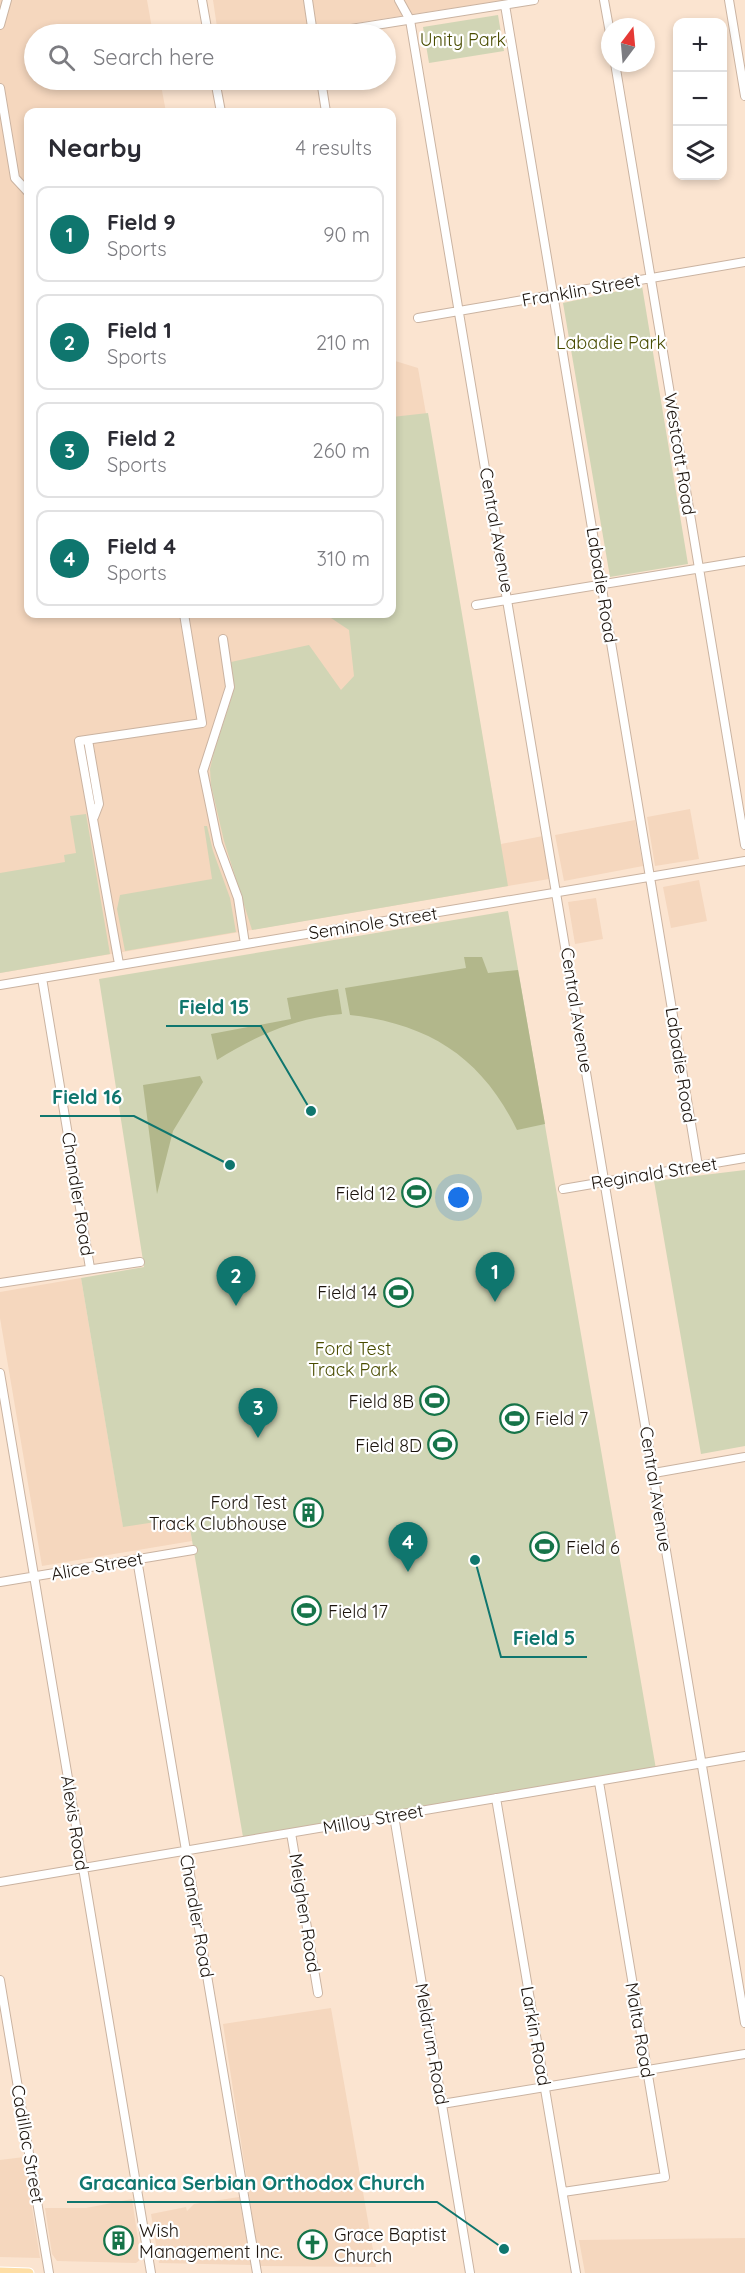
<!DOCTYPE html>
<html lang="en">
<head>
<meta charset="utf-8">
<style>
	:root { --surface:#fff; --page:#f2f2f3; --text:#2b2b33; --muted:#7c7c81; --line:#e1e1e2; --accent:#0f766e }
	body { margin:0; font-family:Quicksand,sans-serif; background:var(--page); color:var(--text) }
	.controls { position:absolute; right:18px; top:18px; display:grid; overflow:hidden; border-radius:12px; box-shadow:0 3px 9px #0003 }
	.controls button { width:54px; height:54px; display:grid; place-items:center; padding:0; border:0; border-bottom:2px solid var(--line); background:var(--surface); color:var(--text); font:30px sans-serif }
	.compass { position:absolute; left:601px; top:18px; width:54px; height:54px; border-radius:50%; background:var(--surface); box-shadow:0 3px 9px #0003; rotate:16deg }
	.you { position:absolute; left:459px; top:1198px; width:21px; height:21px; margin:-15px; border:4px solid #fff; border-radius:50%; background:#1a73e8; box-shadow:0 0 0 9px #1a73e833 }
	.badge { display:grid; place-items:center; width:39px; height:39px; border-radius:50%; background:var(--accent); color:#fff; font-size:20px; font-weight:700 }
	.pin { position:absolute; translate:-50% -50px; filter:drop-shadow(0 2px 3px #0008) }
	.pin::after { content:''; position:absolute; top:32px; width:21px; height:18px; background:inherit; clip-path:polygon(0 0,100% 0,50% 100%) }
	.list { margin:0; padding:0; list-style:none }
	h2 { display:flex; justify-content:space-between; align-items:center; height:78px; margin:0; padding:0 24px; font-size:26px }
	h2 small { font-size:20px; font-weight:400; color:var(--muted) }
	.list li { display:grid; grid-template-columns:39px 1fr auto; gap:18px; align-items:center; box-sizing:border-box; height:96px; margin:0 12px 12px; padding:0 12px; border:2px solid var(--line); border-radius:12px }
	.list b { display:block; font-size:22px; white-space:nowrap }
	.list p { margin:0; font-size:20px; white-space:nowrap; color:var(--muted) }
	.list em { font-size:20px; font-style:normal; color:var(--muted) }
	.icon { flex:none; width:33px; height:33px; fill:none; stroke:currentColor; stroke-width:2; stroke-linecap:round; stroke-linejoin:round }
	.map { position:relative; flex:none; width:745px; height:2273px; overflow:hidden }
	.search { position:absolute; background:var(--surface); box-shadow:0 3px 9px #0003; left:24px; top:24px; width:372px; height:66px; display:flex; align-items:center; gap:15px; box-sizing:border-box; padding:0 21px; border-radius:33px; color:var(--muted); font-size:22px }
	.panel { position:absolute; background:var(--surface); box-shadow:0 3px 9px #0003; left:24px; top:108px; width:372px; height:510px; border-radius:12px }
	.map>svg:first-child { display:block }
	.built { fill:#f5d7be }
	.green { fill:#d1d5b5 }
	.forest { fill:#b2b78b }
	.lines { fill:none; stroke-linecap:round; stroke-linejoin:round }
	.minor-casing { stroke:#cab3a1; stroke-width:10 }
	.major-casing { stroke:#fff; stroke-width:11 }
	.minor { stroke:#fff; stroke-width:8 }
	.major { stroke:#fedea5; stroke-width:9 }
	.labels { text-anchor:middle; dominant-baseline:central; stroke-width:4.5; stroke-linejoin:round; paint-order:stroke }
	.park-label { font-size:18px; fill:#494c00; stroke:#fff }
	.street-label { font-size:18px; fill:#1c140d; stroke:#fff }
	.poi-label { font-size:18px; fill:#1c140d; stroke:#fff; text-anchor:end }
	.leader { fill:none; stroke:#0f766e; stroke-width:2 }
	.callout-dot { fill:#0f766e; stroke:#fff; stroke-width:2 }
	.callout-label { font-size:20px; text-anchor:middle; font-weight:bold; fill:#0f766e; stroke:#fff; stroke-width:4.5; stroke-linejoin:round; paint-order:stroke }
</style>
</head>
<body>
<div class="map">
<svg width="745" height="2273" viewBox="0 0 745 2273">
	<rect width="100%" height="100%" fill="#fbe4d0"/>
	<!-- built -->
	<path class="built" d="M0,0H147L153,34H34V80H160L166,112H28V614H392V360L418,368L501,844L543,836L549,879L0,973Z
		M213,0H505L284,34H218Z
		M690,809L699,859L655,866L647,817Z
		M635,820L643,866L564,881L555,835Z
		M699,880L707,921L671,928L663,887Z
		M596,898L603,939L575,944L568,902Z
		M81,1278L123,1526L188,1516L192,1541L42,1566L0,1318V1292Z
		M331,2008L376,2267L260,2266L223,2024Z
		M24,2157L40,2258L0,2257V2160Z
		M239,2197L251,2265L159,2263L151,2214L186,2207L187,2211L194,2204Z
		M132,2199L141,2259L136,2263L57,2261L52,2254L45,2208H86Z
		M745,2238V2273H585L579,2240Z"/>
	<!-- green -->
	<path class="green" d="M498,15L504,51L429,63L423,27Z
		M642,286L688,564L610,577L563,303Z
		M428,413L508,886L252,930L224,841L211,785L210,769L214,752L233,693L231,662L309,645L341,690L354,676L349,630L325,614H392V417Z
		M86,814L110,954L0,973V873L65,862L64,855L76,853L70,816Z
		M204,826H207L213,851L230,898L236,932L125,951L117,909L120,895L212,879Z
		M508,911L656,1769L243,1837L188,1517L123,1527L81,1278L144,1267L99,979Z
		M745,1170V1446L701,1454L654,1181Z"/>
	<!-- forest -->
	<path class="forest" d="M464,957H482L488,973L518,970L545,1124L517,1130C482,1058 430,1024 350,1015L345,988L466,968Z
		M338,989L342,1014C295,1018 257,1035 217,1060L211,1034L291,1019L287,998Z
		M200,1076L203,1082L173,1131L157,1194L143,1085Z"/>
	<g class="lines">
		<defs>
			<path id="minor" d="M202,0L208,34
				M308,0L313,34
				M399,0L410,20L745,2023
				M604,0L610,33
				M729,0L745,96
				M505,5L698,1166
				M0,25L7,0
				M319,34L534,0
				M615,63L745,845
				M215,80L221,112
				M321,80L326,112
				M0,88L15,178L28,192
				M418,318L745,262
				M476,605L745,561
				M223,639L230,687L203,771L218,844L238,898L245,944
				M88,740L99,804L94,817
				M119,964L79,741L202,723L184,614
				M42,978L90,1268
				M0,985L745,861
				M563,1189L745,1158
				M0,1283L140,1262
				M0,1373L151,2273
				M654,1473L745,1457
				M137,1559L257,2273
				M0,1582L193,1550
				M496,1798L576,2273
				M394,1816L470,2273
				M291,1833L318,1993
				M0,1882L745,1756
				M0,1980L49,2273
				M442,2104L745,2054
				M563,2192L665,2177L599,1782"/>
			<path id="major" d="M0,2272L29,2273"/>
		</defs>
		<!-- minor casing -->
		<use href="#minor" class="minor-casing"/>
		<!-- major casing -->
		<use href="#major" class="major-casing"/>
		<!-- minor -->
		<use href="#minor" class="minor"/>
		<!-- major -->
		<use href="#major" class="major"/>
	</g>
	<!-- icons -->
	<defs>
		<symbol id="stadium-ring" viewBox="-11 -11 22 22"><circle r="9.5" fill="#fff" stroke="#167449" stroke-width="1.5"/><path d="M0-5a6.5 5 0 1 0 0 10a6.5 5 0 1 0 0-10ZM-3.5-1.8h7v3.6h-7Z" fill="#167449"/></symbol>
		<symbol id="building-ring" viewBox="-11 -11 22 22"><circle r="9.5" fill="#fff" stroke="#167449" stroke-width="1.5"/><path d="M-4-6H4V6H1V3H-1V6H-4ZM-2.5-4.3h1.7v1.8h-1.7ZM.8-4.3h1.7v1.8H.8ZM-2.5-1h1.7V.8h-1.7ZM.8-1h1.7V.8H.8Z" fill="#167449"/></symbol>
		<symbol id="church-ring" viewBox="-11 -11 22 22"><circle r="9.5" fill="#fff" stroke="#167449" stroke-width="1.5"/><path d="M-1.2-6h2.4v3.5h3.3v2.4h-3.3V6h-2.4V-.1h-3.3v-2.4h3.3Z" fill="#167449"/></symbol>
	</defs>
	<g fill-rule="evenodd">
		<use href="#stadium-ring" x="400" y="1176" width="33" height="33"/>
		<use href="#stadium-ring" x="382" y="1276" width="33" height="33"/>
		<use href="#stadium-ring" x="418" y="1384" width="33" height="33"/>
		<use href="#stadium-ring" x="498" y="1402" width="33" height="33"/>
		<use href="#stadium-ring" x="426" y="1428" width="33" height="33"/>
		<use href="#building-ring" x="292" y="1496" width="33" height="33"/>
		<use href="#stadium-ring" x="528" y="1530" width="33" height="33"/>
		<use href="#stadium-ring" x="290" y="1594" width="33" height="33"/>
		<use href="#building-ring" x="102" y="2224" width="33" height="33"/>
		<use href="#church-ring" x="296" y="2228" width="33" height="33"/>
	</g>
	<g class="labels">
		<!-- park labels -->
		<g class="park-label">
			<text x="463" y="39">Unity Park</text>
			<text x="611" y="342">Labadie Park</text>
			<text x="353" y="1348">Ford Test<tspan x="353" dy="21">Track Park</tspan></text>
		</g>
		<!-- street labels -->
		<g class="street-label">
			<text transform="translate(581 290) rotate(-10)">Franklin Street</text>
			<text transform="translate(680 454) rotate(81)">Westcott Road</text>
			<text transform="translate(497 530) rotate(80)">Central Avenue</text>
			<text transform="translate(602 585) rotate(81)">Labadie Road</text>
			<text transform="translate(373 923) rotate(-9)">Seminole Street</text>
			<text transform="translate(577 1010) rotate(81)">Central Avenue</text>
			<text transform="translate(681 1065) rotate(81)">Labadie Road</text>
			<text transform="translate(654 1173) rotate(-9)">Reginald Street</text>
			<text transform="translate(78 1194) rotate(81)">Chandler Road</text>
			<text transform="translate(656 1489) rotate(81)">Central Avenue</text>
			<text transform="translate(97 1566) rotate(-10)">Alice Street</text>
			<text transform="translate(373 1819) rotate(-10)">Milloy Street</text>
			<text transform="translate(75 1823) rotate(81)">Alexis Road</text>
			<text transform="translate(305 1913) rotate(81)">Meighen Road</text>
			<text transform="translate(197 1916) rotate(80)">Chandler Road</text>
			<text transform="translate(640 2030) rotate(80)">Malta Road</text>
			<text transform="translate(536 2036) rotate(80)">Larkin Road</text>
			<text transform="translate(432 2044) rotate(80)">Meldrum Road</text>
			<text transform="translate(28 2144) rotate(80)">Cadillac Street</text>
		</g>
		<!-- poi labels -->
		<g class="poi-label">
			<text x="396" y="1193">Field 12</text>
			<text x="377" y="1292">Field 14</text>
			<text x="414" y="1401">Field 8B</text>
			<text x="535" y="1418" text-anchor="start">Field 7</text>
			<text x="422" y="1445">Field 8D</text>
			<text x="287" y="1502">Ford Test<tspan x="287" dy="21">Track Clubhouse</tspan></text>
			<text x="566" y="1547" text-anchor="start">Field 6</text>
			<text x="328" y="1611" text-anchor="start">Field 17</text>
			<text x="139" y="2230" text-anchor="start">Wish<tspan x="139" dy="21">Management Inc.</tspan></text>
			<text x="334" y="2234" text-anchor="start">Grace Baptist<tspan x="334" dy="21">Church</tspan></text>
		</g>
	</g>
	<!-- callouts -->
	<path class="leader" d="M311 1111L261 1026H166M230 1165L134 1116H40M475 1560L501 1657H587M504 2249L437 2202H67"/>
	<g class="callout-dot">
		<circle cx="311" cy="1111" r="6"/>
		<circle cx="230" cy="1165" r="6"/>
		<circle cx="475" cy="1560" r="6"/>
		<circle cx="504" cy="2249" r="6"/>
	</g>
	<g class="callout-label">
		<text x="214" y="1014">Field 15</text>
		<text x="87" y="1104">Field 16</text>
		<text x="544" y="1645">Field 5</text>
		<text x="252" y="2190">Gracanica Serbian Orthodox Church</text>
	</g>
</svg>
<div class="controls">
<button>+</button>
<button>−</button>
<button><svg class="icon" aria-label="layers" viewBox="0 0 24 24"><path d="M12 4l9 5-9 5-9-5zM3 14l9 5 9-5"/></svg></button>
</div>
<svg class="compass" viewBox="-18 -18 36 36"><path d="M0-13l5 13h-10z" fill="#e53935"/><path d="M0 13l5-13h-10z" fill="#7c7c81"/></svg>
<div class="you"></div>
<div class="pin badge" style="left:495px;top:1302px">1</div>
<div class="pin badge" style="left:236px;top:1306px">2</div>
<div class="pin badge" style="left:258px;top:1438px">3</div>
<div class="pin badge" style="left:408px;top:1572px">4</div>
<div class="search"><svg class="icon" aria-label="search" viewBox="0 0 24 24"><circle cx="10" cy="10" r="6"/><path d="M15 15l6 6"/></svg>Search here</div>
<section class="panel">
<h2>Nearby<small>4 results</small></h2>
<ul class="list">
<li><span class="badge">1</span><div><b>Field 9</b><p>Sports</p></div><em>90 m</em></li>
<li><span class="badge">2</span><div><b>Field 1</b><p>Sports</p></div><em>210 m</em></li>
<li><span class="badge">3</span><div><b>Field 2</b><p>Sports</p></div><em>260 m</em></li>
<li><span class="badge">4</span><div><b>Field 4</b><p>Sports</p></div><em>310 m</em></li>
</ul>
</section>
</div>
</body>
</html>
